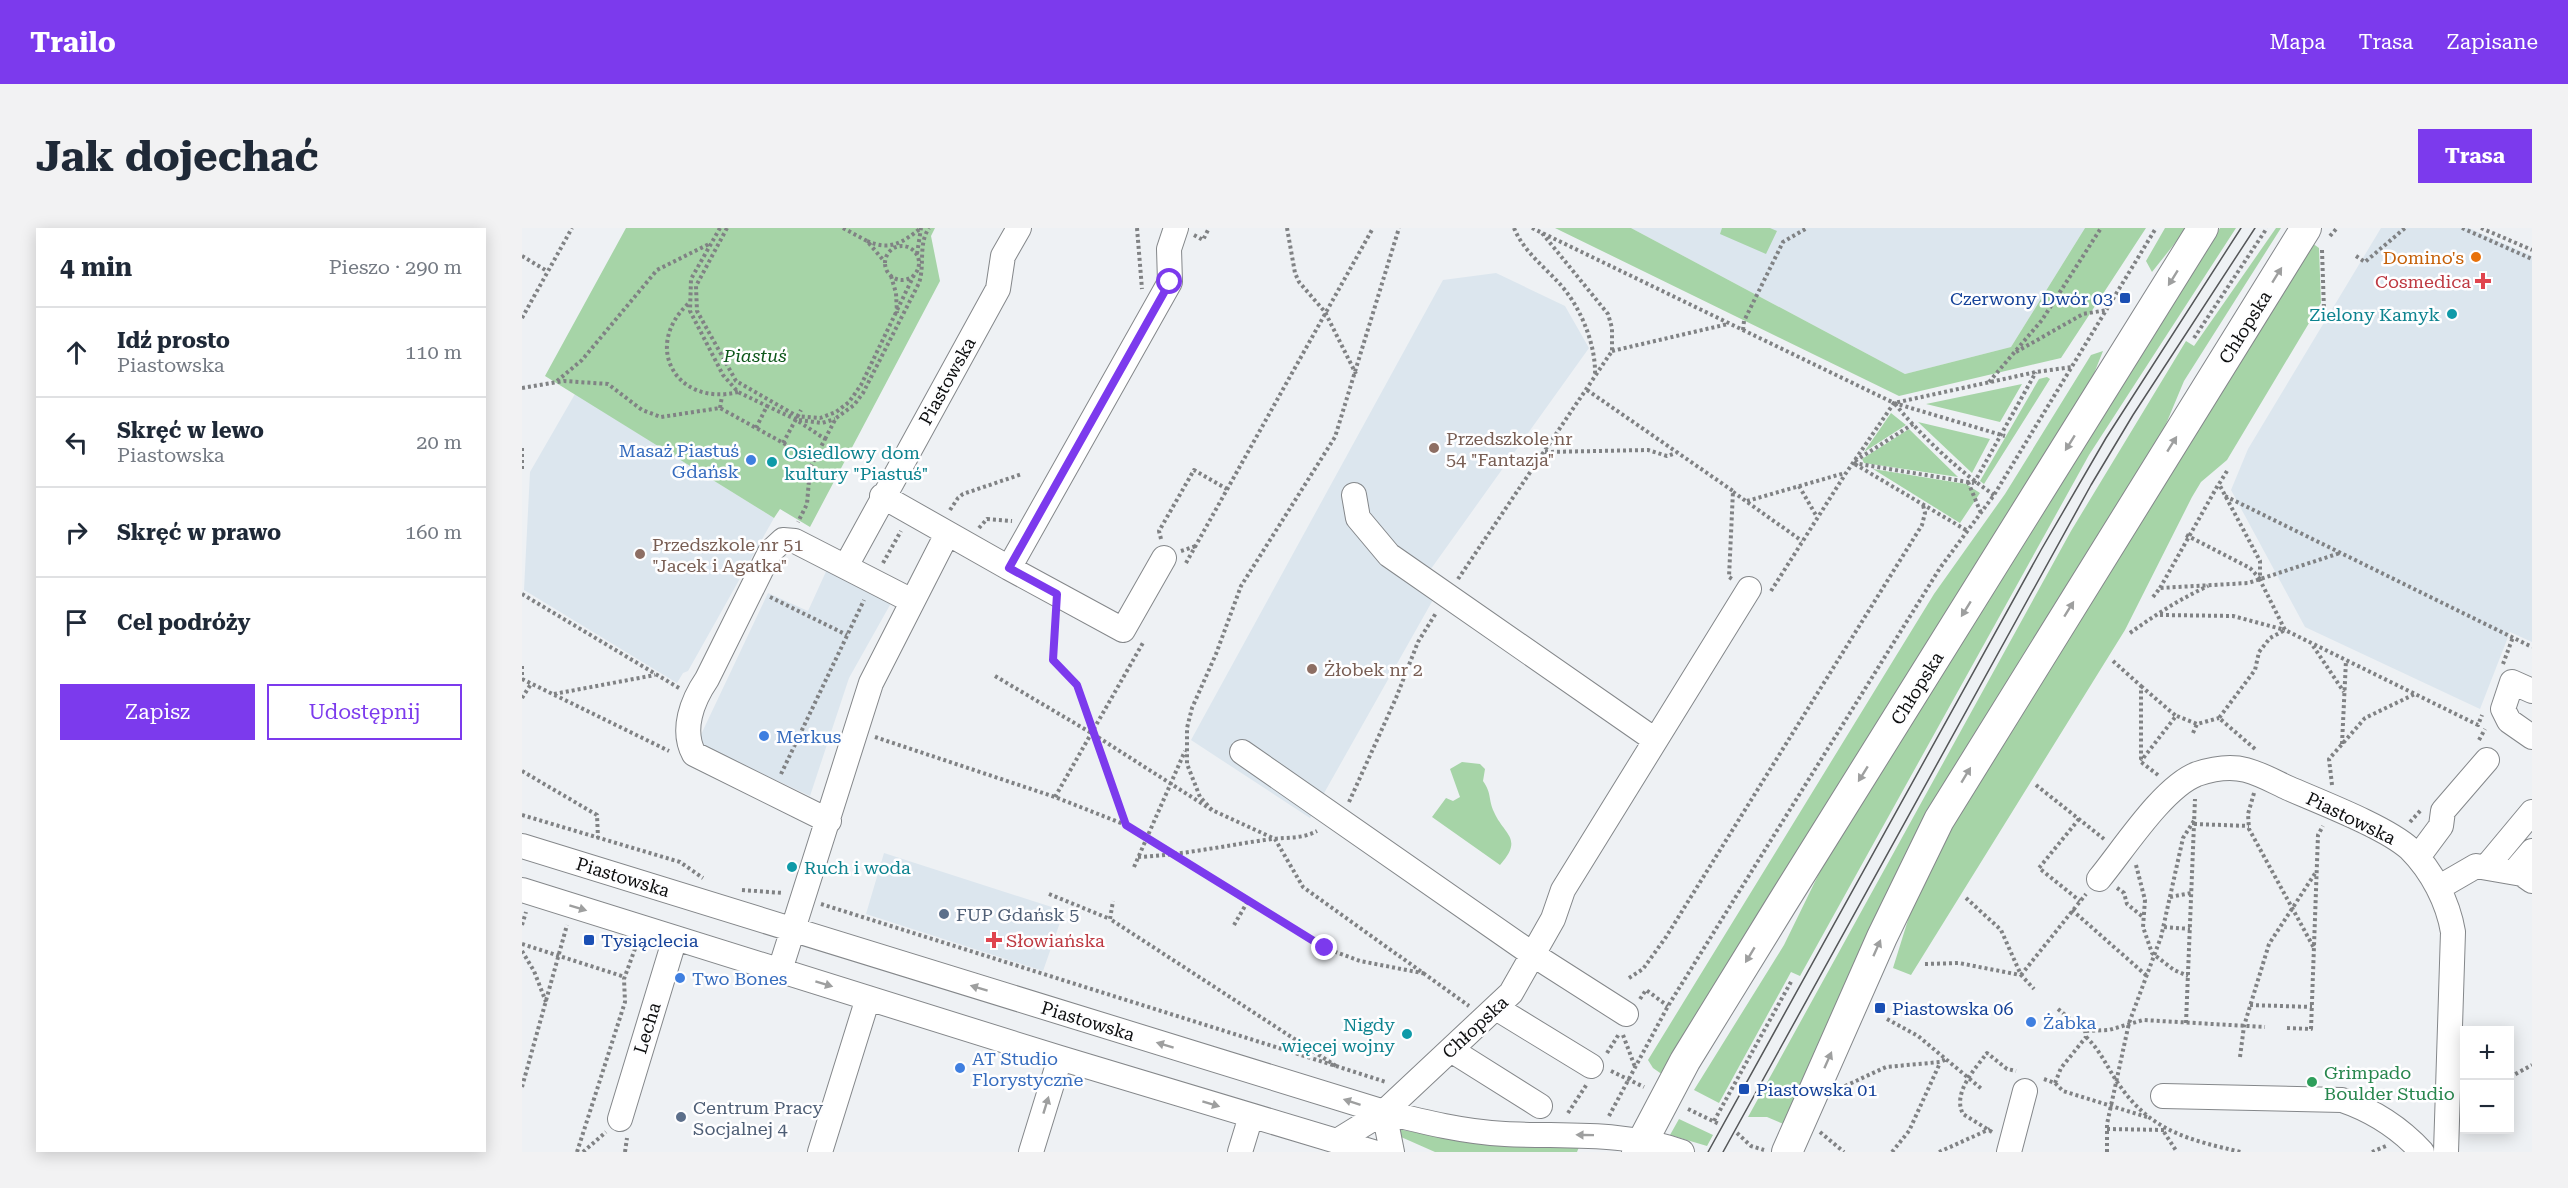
<!DOCTYPE html>
<html lang="pl">
<head>
<meta charset="utf-8">
<style>
	:root { --surface:#fff; --page:#f2f2f3; --text:#1f2937; --muted:#747a83; --line:#e0e1e3; --accent:#7c3aed }
	body { margin:0; font-family:"Roboto Serif",serif; background:var(--page); color:var(--text) }
	.controls { position:absolute; right:18px; bottom:18px; display:grid; overflow:hidden; border-radius:0px; box-shadow:0 3px 15px #0003 }
	.controls button { width:54px; height:54px; display:grid; place-items:center; padding:0; border:0; border-bottom:2px solid var(--line); background:var(--surface); color:var(--text); font:30px sans-serif }
	.stop { position:absolute; width:18px; height:18px; margin:-14px; border:4px solid #7c3aed; border-radius:50%; background:#fff }
	.stop.end { background:#7c3aed; border-color:#fff; box-shadow:0 2px 6px #0008 }
	.list { margin:0; padding:0; list-style:none }
	h2 { display:flex; justify-content:space-between; align-items:center; height:78px; margin:0; padding:0 24px; font-size:26px }
	h2 small { font-size:20px; font-weight:400; color:var(--muted) }
	.list li { display:grid; grid-template-columns:39px 1fr auto; gap:18px; align-items:center; box-sizing:border-box; height:90px; padding:0 24px; border-top:2px solid var(--line) }
	.list b { display:block; font-size:22px; white-space:nowrap }
	.list p { margin:0; font-size:20px; white-space:nowrap; color:var(--muted) }
	.list em { font-size:20px; font-style:normal; color:var(--muted) }
	.actions { display:flex; gap:12px; padding:18px 24px }
	.actions a { flex:1; padding:14px 0; border:2px solid var(--accent); border-radius:0px; text-align:center; font-size:21px; color:var(--accent) }
	.actions .main { background:var(--accent); color:#fff }
	.icon { flex:none; width:33px; height:33px; fill:none; stroke:currentColor; stroke-width:2; stroke-linecap:round; stroke-linejoin:round }
	.map { position:relative; flex:none; width:2010px; height:924px; overflow:hidden; border-radius:0px }
	header { display:flex; align-items:center; gap:36px; box-sizing:border-box; height:84px; padding:0 30px; background:var(--accent); color:#fff }
	header strong { font-size:28px }
	nav { display:flex; gap:33px; margin-inline-start:auto; font-size:21px }
	.intro { display:flex; align-items:center; justify-content:space-between; box-sizing:border-box; height:144px; padding:0 36px }
	h1 { margin:0; font-size:42px }
	.button { padding:15px 27px; border-radius:0px; background:var(--accent); color:#fff; font-size:21px; font-weight:700 }
	main { display:flex; gap:36px; padding:0 36px }
	aside { flex:1; background:var(--surface); border-radius:0px; box-shadow:0 3px 15px #0003 }
	.map>svg:first-child { display:block }
	.built { fill:#dce6ee }
	.green { fill:#a6d4a7 }
	.lines { fill:none; stroke-linecap:round; stroke-linejoin:round }
	.minor-casing { stroke:#84878a; stroke-width:26 }
	.major-casing { stroke:#84878a; stroke-width:32 }
	.path { stroke:#808284; stroke-width:4; stroke-dasharray:3 3; stroke-linecap:butt }
	.minor { stroke:#fff; stroke-width:24 }
	.major { stroke:#fff; stroke-width:30 }
	.tram { stroke:#545658; stroke-width:1.5 }
	.oneway { fill:#9e9f9f }
	.route { stroke:#7c3aed; stroke-width:8 }
	.food-dot { fill:#e8710a; stroke:#fefeff; stroke-width:2 }
	.health-dot { fill:#e0444e; stroke:#fefeff; stroke-width:2 }
	.transit-dot { fill:#1a4fb4; stroke:#fefeff; stroke-width:2 }
	.culture-dot { fill:#0f9aa8; stroke:#fefeff; stroke-width:2 }
	.education-dot { fill:#8d6e63; stroke:#fefeff; stroke-width:2 }
	.shop-dot { fill:#3f7fe0; stroke:#fefeff; stroke-width:2 }
	.service-dot { fill:#5c6f8a; stroke:#fefeff; stroke-width:2 }
	.leisure-dot { fill:#2e9e5b; stroke:#fefeff; stroke-width:2 }
	.labels { text-anchor:middle; dominant-baseline:central; stroke-width:5; stroke-linejoin:round; paint-order:stroke }
	.food-label { font-size:18px; fill:#c56008; stroke:#fefeff; text-anchor:end }
	.health-label { font-size:18px; fill:#be3a42; stroke:#fefeff; text-anchor:end }
	.transit-label { font-size:18px; fill:#164399; stroke:#fefeff; text-anchor:start }
	.culture-label { font-size:18px; fill:#0d838f; stroke:#fefeff; text-anchor:end }
	.street-label { font-size:18px; fill:#0d0e0f; stroke:#fefeff }
	.park-label { font-size:18px; font-style:italic; fill:#0d571a; stroke:#fefeff }
	.education-label { font-size:18px; fill:#785e54; stroke:#fefeff; text-anchor:start }
	.shop-label { font-size:18px; fill:#366cbe; stroke:#fefeff; text-anchor:start }
	.service-label { font-size:18px; fill:#4e5e75; stroke:#fefeff; text-anchor:start }
	.leisure-label { font-size:18px; fill:#27864d; stroke:#fefeff; text-anchor:start }
</style>
</head>
<body>
<header>
<strong>Trailo</strong>
<nav><a>Mapa</a><a>Trasa</a><a>Zapisane</a></nav>
</header>
<div class="intro"><h1>Jak dojechać</h1><a class="button">Trasa</a></div>
<main>
<aside>
<h2>4 min<small>Pieszo · 290 m</small></h2>
<ul class="list">
<li><svg class="icon" aria-label="ahead" viewBox="0 0 24 24"><path d="M12 20V5M6 11l6-6 6 6"/></svg><div><b>Idź prosto</b><p>Piastowska</p></div><em>110 m</em></li>
<li><svg class="icon" aria-label="left" viewBox="0 0 24 24"><path d="M17 20v-9H6M10 6l-5 5 5 5"/></svg><div><b>Skręć w lewo</b><p>Piastowska</p></div><em>20 m</em></li>
<li><svg class="icon" aria-label="right" viewBox="0 0 24 24"><path d="M7 20v-9h11M14 6l5 5-5 5"/></svg><div><b>Skręć w prawo</b></div><em>160 m</em></li>
<li><svg class="icon" aria-label="arrive" viewBox="0 0 24 24"><path d="M6 21V4h12l-3 4 3 4H6"/></svg><div><b>Cel podróży</b></div></li>
</ul>
<div class="actions"><a class="main">Zapisz</a><a>Udostępnij</a></div>
</aside>
<div class="map">
<svg width="2010" height="924" viewBox="0 0 2010 924">
	<rect width="100%" height="100%" fill="#eef1f4"/>
	<!-- built -->
	<path class="built" d="M1109,0H1563L1489,119L1383,146Z
		M1859,0H1947L2010,28V414L1988,404L1958,481L1783,399L1709,262L1726,221Z
		M974,45L1043,78L1067,120L896,359L912,370L788,590L669,512L921,52Z
		M53,166L252,290L166,443L161,445L155,455L2,362L8,244Z
		M307,337L373,368L327,450L288,568L175,515L246,365L286,383Z
		M362,625L542,683L521,743L344,686Z"/>
	<!-- green -->
	<path class="green" d="M104,0H413L409,8L418,53L288,299L258,281L252,290L23,148Z
		M1033,0H1109L1383,146L1489,119L1563,0H1624L1539,130L1377,168Z
		M1200,0H1248L1255,3L1244,26L1198,6Z
		M1643,0H1665L1630,44L1624,33Z
		M1698,0H1714L1567,227L1278,748L1269,744L1197,875L1172,862L1262,717L1308,623Z
		M1754,0H1759L1662,153L1639,208L1264,897L1245,889H1226L1549,303L1664,113L1672,118Z
		M1790,15L1797,20L1799,75L1705,232L1679,254L1670,269L1603,402L1389,747L1371,740L1395,663L1405,643L1459,549Z
		M1581,123L1567,158L1141,847L1131,840L1126,832L1412,366L1483,266L1569,127Z
		M1525,149L1528,151L1462,256L1458,253L1517,151Z
		M1500,156L1478,194L1404,176Z
		M1369,185L1384,197L1342,224Z
		M1396,194L1468,211L1450,245Z
		M1387,201L1436,249L1342,235L1340,231Z
		M1351,241L1444,256L1458,265L1438,295Z
		M940,534L958,536L963,541L961,553C970,566 966,571 972,584C982,607 1002,610 978,637L910,589L924,570L931,573L938,569L928,541Z
		M1157,891L1191,907L1185,918L1148,907Z
		M875,901L965,917L1057,919L1055,924H913L879,909Z"/>
	<g class="lines">
		<defs>
			<path id="minor" d="M832,267L836,290L867,327L1133,512
				M360,268L487,340L648,54L647,21L654,0
				M324,338L476,61L481,28L497,0
				M487,340L601,402L642,330
				M2010,463L1990,454L1981,481L1987,493L2010,509
				M720,524L1010,726L1104,786
				M307,593L172,526C159,502 170,473 185,451L248,324L261,312L273,313L390,373
				M0,618L862,884C902,894 942,904 983,906C1044,909 1102,903 1160,924
				M1896,629L1919,598L1921,583L1965,532
				M1965,638L2010,584
				M1992,644L2010,623
				M1577,651C1601,622 1641,559 1675,546C1690,541 1709,538 1724,542C1739,546 1753,554 1766,560C1798,574 1864,599 1888,621C1910,643 1926,674 1931,704L1924,924
				M1916,660L1954,638L2000,646L2010,653
				M0,662L538,830L851,924
				M258,742L349,455L425,306
				M974,780L1069,838
				M929,822L1018,878
				M1641,868L1820,872C1852,883 1878,900 1900,924
				M862,884L870,924
				M98,891L153,710
				M815,913L862,884L989,765L1031,691L1041,662L1227,361
				M298,924L346,770
				M509,924L538,830
				M718,924L729,888
				M1487,924L1503,863"/>
			<path id="major" d="M1115,924L1163,833L1259,677L1681,0
				M1265,924L1360,709L1417,592L1784,0"/>
		</defs>
		<!-- minor casing -->
		<use href="#minor" class="minor-casing"/>
		<!-- major casing -->
		<use href="#major" class="major-casing"/>
		<!-- path -->
		<path class="path" d="M198,0L169,51L168,83L201,147L216,164L245,178
			M205,0L174,58L175,83L214,153L275,188L298,190L314,184L327,174L339,157L393,45
			M321,0L345,13L362,33
			M615,0L620,61
			M765,0L773,45L777,54L803,84L834,146
			M992,0C1001,22 1020,37 1036,54C1058,77 1074,116 1073,147
			M1010,0L1372,175L1483,208
			M1940,0L2010,31
			M1959,0L2010,22
			M672,7L681,12L687,0
			M1808,8L1815,0
			M345,13C368,23 380,15 399,0
			M363 35a17 17 0 1 1 34 0a17 17 0 1 1-34 0Z
			M1800,22L1802,82
			M395,26L399,0
			M0,28L25,43
			M1834,28L1843,34L1883,0
			M369,48L374,65L375,85
			M166,76C120,119 155,179 216,164
			M0,90L50,0
			M1221,102L1222,93L1261,14L1285,0
			M1672,110L1745,0
			M1090,123L1206,96
			M1494,124L1561,86L1585,82
			M35,153L60,132L135,42L189,15
			M1467,154L1520,92L1579,0
			M0,160L42,153L86,156L120,182L139,189L198,180L292,232
			M1065,162L1211,263L1207,349L1210,351
			M1373,176C1401,210 1436,242 1472,267
			M198,180L200,168
			M277,192L300,195L313,191
			M234,200L245,178L273,191L303,211L288,240L285,276L276,294
			M303,211L314,190L332,177L341,165L397,55C403,37 396,16 407,0
			M261,215L279,182
			M0,220V244
			M1023,224L1126,222L1145,228L1154,225
			M1333,233L1391,196
			M1705,243L1697,256L1738,333V352L1763,402L1956,497L1960,487
			M1446,254L1459,285
			M1452,255L1514,144
			M1277,258L1295,289
			M1211,264L1280,313
			M1703,268L2010,419
			M1225,273L1323,245
			M428,282L436,270L441,266L500,246
			M457,300L465,291L490,293
			M1444,302L1331,235L1452,255
			M1664,307L1728,340L1738,351
			M639,311L637,303L672,242L705,261
			M659,323L674,318
			M361,335L379,303
			M664,335L851,0
			M936,351L1090,123V100L1086,86L1020,5
			M1638,360L1696,257
			M1249,363L1324,245L1372,175L1514,144L1550,139
			M0,366L157,460
			M248,369L325,407
			M1631,369L1638,360L1726,355L1818,325
			M1638,387L1711,388L1763,402
			M533,389L531,432L555,457L604,597
			M1608,405C1633,387 1658,371 1686,358
			M1791,418L1822,464
			M1591,433L1619,458V534L1636,547
			M1981,436L1991,409
			M0,438V451
			M473,448L571,506L690,582L753,611L781,659L947,778
			M0,451L147,523
			M1619,458L1654,488L1619,533
			M32,466L133,447
			M0,470L9,456
			M1655,488L1675,496L1697,490
			M1671,505L1675,496
			M353,509L533,569L604,597L803,720L838,733L905,746
			M1957,512L1963,501
			M1820,516L1824,432
			M1733,521L1697,490L1733,442L1737,424L1748,410L1763,402
			M0,543L75,587L76,610
			M259,546L342,372
			M1514,557L1582,611
			M1810,557L1807,531L1843,490L1893,466
			M1732,565L1726,586L1727,601L1792,720
			M533,569L622,413
			M827,574L874,470L896,414L914,385
			M690,582L678,569L665,536V500L670,480L694,426L719,358L813,209L877,0
			M0,587L158,634L181,650
			M1557,591L1517,640L1558,673
			M1888,594L1899,582
			M1672,596L1727,598
			M616,629C662,627 705,617 750,611C767,609 780,611 795,603
			M1614,637L1623,672L1621,699L1630,725L1652,742L1666,748
			M612,639L663,523
			M1595,660L1602,665L1605,676L1621,689
			M220,662L261,665
			M527,666L588,691L591,673
			M1648,669L1669,665
			M1444,670L1479,702L1499,747L1512,761
			M299,676L814,838L588,691
			M1550,682L1625,748
			M0,697L4,684
			M712,697L726,673
			M1642,699L1668,701
			M0,716L103,749
			M0,723L12,743L24,774
			M1403,736L1437,735L1498,747
			M1499,747L1564,666
			M1107,750L1121,741L1144,709L1400,297L1403,285L1401,277
			M1118,771L1124,762L1146,778
			M1728,777L1790,779
			M1536,781L1563,803L1587,802L1621,792L1743,799
			M1365,791L1396,808L1461,862
			M1664,795L1673,571
			M1540,799L1547,790
			M1765,800L1789,801L1796,607L1801,598
			M1101,807L1113,839
			M1564,809C1580,824 1585,840 1598,858C1630,904 1668,912 1719,924
			M1085,825L1097,806
			M1718,829L1722,798L1747,716L1794,644
			M814,838L864,854
			M1089,843L1122,859
			M1988,849L2010,837
			M1522,851L1533,855L1541,863L1628,890
			M1533,855L1539,840L1564,809L1563,803
			M1323,858L1364,839L1418,834L1425,831
			M0,859L45,697
			M1166,881L1197,896
			M1046,885L1065,856
			M1087,888L1146,778L1418,340L1472,267L1634,0
			M1192,893L1270,752
			M1585,901L1643,902
			M1298,904L1322,924
			M1470,904L1441,886C1430,865 1453,841 1465,825L1485,841L1494,843
			M1642,904L1655,924
			M1215,905L1229,918L1242,922
			M55,924L103,774L102,751L114,718
			M61,924L84,904
			M103,924L105,910
			M1370,924L1387,903L1418,835
			M1417,924L1468,901
			M1585,924V896L1607,795L1639,709L1661,610L1673,591
			M1850,924L1864,918"/>
		<!-- minor -->
		<use href="#minor" class="minor"/>
		<!-- major -->
		<use href="#major" class="major"/>
		<!-- tram -->
		<path class="tram" d="M1186,924L1519,322L1584,210L1719,0
			M1201,924L1569,257L1611,187L1733,0"/>
	</g>
	<!-- one-way arrows -->
	<defs><path id="oneway-solid" d="M-6-.8H1V-3.2L6.5 0L1 3.2V.8H-6Z" transform="scale(1.5)"/></defs>
	<g class="oneway">
		<use href="#oneway-solid" transform="translate(1755 47) rotate(-58)"/>
		<use href="#oneway-solid" transform="translate(1651 50) rotate(122)"/>
		<use href="#oneway-solid" transform="translate(1548 215) rotate(122)"/>
		<use href="#oneway-solid" transform="translate(1650 216) rotate(-58)"/>
		<use href="#oneway-solid" transform="translate(1444 381) rotate(122)"/>
		<use href="#oneway-solid" transform="translate(1547 381) rotate(-58)"/>
		<use href="#oneway-solid" transform="translate(1341 546) rotate(122)"/>
		<use href="#oneway-solid" transform="translate(1444 547) rotate(-59)"/>
		<use href="#oneway-solid" transform="translate(56 680) rotate(17)"/>
		<use href="#oneway-solid" transform="translate(1355 720) rotate(-66)"/>
		<use href="#oneway-solid" transform="translate(1228 727) rotate(121)"/>
		<use href="#oneway-solid" transform="translate(302 756) rotate(17)"/>
		<use href="#oneway-solid" transform="translate(457 760) rotate(-163)"/>
		<use href="#oneway-solid" transform="translate(643 817) rotate(-163)"/>
		<use href="#oneway-solid" transform="translate(1306 832) rotate(-66)"/>
		<use href="#oneway-solid" transform="translate(830 874) rotate(-162)"/>
		<use href="#oneway-solid" transform="translate(689 876) rotate(17)"/>
		<use href="#oneway-solid" transform="translate(524 877) rotate(-73)"/>
		<use href="#oneway-solid" transform="translate(1063 907) rotate(-179)"/>
	</g>
	<g class="lines">
		<!-- route -->
		<path class="route" d="M648,54L487,340L535,366L531,432L555,457L604,597L803,720"/>
	</g>
	<!-- markers -->
	<circle class="food-dot" cx="1954" cy="29" r="6"/>
	<g class="health-dot">
		<path d="M1958 44h6v6h6v6h-6v6h-6v-6h-6v-6h6z"/>
		<path d="M469 703h6v6h6v6h-6v6h-6v-6h-6v-6h6z"/>
	</g>
	<g class="transit-dot">
		<rect x="1597" y="64" width="12" height="12" rx="3"/>
		<rect x="61" y="706" width="12" height="12" rx="3"/>
		<rect x="1352" y="774" width="12" height="12" rx="3"/>
		<rect x="1216" y="855" width="12" height="12" rx="3"/>
	</g>
	<g class="culture-dot">
		<circle cx="1930" cy="86" r="6"/>
		<circle cx="250" cy="234" r="6"/>
		<circle cx="270" cy="639" r="6"/>
		<circle cx="885" cy="806" r="6"/>
	</g>
	<g class="education-dot">
		<circle cx="912" cy="220" r="6"/>
		<circle cx="118" cy="326" r="6"/>
		<circle cx="790" cy="441" r="6"/>
	</g>
	<g class="shop-dot">
		<circle cx="229" cy="232" r="6"/>
		<circle cx="242" cy="508" r="6"/>
		<circle cx="158" cy="750" r="6"/>
		<circle cx="1509" cy="794" r="6"/>
		<circle cx="438" cy="840" r="6"/>
	</g>
	<g class="service-dot">
		<circle cx="422" cy="686" r="6"/>
		<circle cx="159" cy="889" r="6"/>
	</g>
	<circle class="leisure-dot" cx="1790" cy="854" r="6"/>
	<g class="labels">
		<!-- food labels -->
		<g class="food-label">
			<text x="1942" y="29">Domino's</text>
		</g>
		<!-- health labels -->
		<g class="health-label">
			<text x="1949" y="53">Cosmedica</text>
			<text x="484" y="712" text-anchor="start">Słowiańska</text>
		</g>
		<!-- transit labels -->
		<g class="transit-label">
			<text x="1591" y="70" text-anchor="end">Czerwony Dwór 03</text>
			<text x="79" y="712">Tysiąclecia</text>
			<text x="1370" y="780">Piastowska 06</text>
			<text x="1234" y="861">Piastowska 01</text>
		</g>
		<!-- culture labels -->
		<g class="culture-label">
			<text x="1918" y="86">Zielony Kamyk</text>
			<text x="262" y="224" text-anchor="start">Osiedlowy dom<tspan x="262" dy="21">kultury "Piastuś"</tspan></text>
			<text x="282" y="639" text-anchor="start">Ruch i woda</text>
			<text x="873" y="796">Nigdy<tspan x="873" dy="21">więcej wojny</tspan></text>
		</g>
		<!-- street labels -->
		<g class="street-label">
			<text transform="translate(1723 99) rotate(-58)">Chłopska</text>
			<text transform="translate(425 153) rotate(-61)">Piastowska</text>
			<text transform="translate(1395 460) rotate(-58)">Chłopska</text>
			<text transform="translate(1829 590) rotate(26)">Piastowska</text>
			<text transform="translate(101 649) rotate(17)">Piastowska</text>
			<text transform="translate(566 793) rotate(17)">Piastowska</text>
			<text transform="translate(953 799) rotate(-43)">Chłopska</text>
			<text transform="translate(125 800) rotate(-73)">Lecha</text>
		</g>
		<!-- park labels -->
		<g class="park-label">
			<text x="233" y="127">Piastuś</text>
		</g>
		<!-- education labels -->
		<g class="education-label">
			<text x="924" y="210">Przedszkole nr<tspan x="924" dy="21">54 "Fantazja"</tspan></text>
			<text x="130" y="316">Przedszkole nr 51<tspan x="130" dy="21">"Jacek i Agatka"</tspan></text>
			<text x="802" y="441">Żłobek nr 2</text>
		</g>
		<!-- shop labels -->
		<g class="shop-label">
			<text x="217" y="222" text-anchor="end">Masaż Piastuś<tspan x="217" dy="21">Gdańsk</tspan></text>
			<text x="254" y="508">Merkus</text>
			<text x="170" y="750">Two Bones</text>
			<text x="1521" y="794">Żabka</text>
			<text x="450" y="830">AT Studio<tspan x="450" dy="21">Florystyczne</tspan></text>
		</g>
		<!-- service labels -->
		<g class="service-label">
			<text x="434" y="686">FUP Gdańsk 5</text>
			<text x="171" y="879">Centrum Pracy<tspan x="171" dy="21">Socjalnej 4</tspan></text>
		</g>
		<!-- leisure labels -->
		<g class="leisure-label">
			<text x="1802" y="844">Grimpado<tspan x="1802" dy="21">Boulder Studio</tspan></text>
		</g>
	</g>
</svg>
<div class="controls">
<button>+</button>
<button>−</button>
</div>
<div class="stop" style="left:648px;top:54px"></div>
<div class="stop end" style="left:803px;top:720px"></div>
</div>
</main>
</body>
</html>
